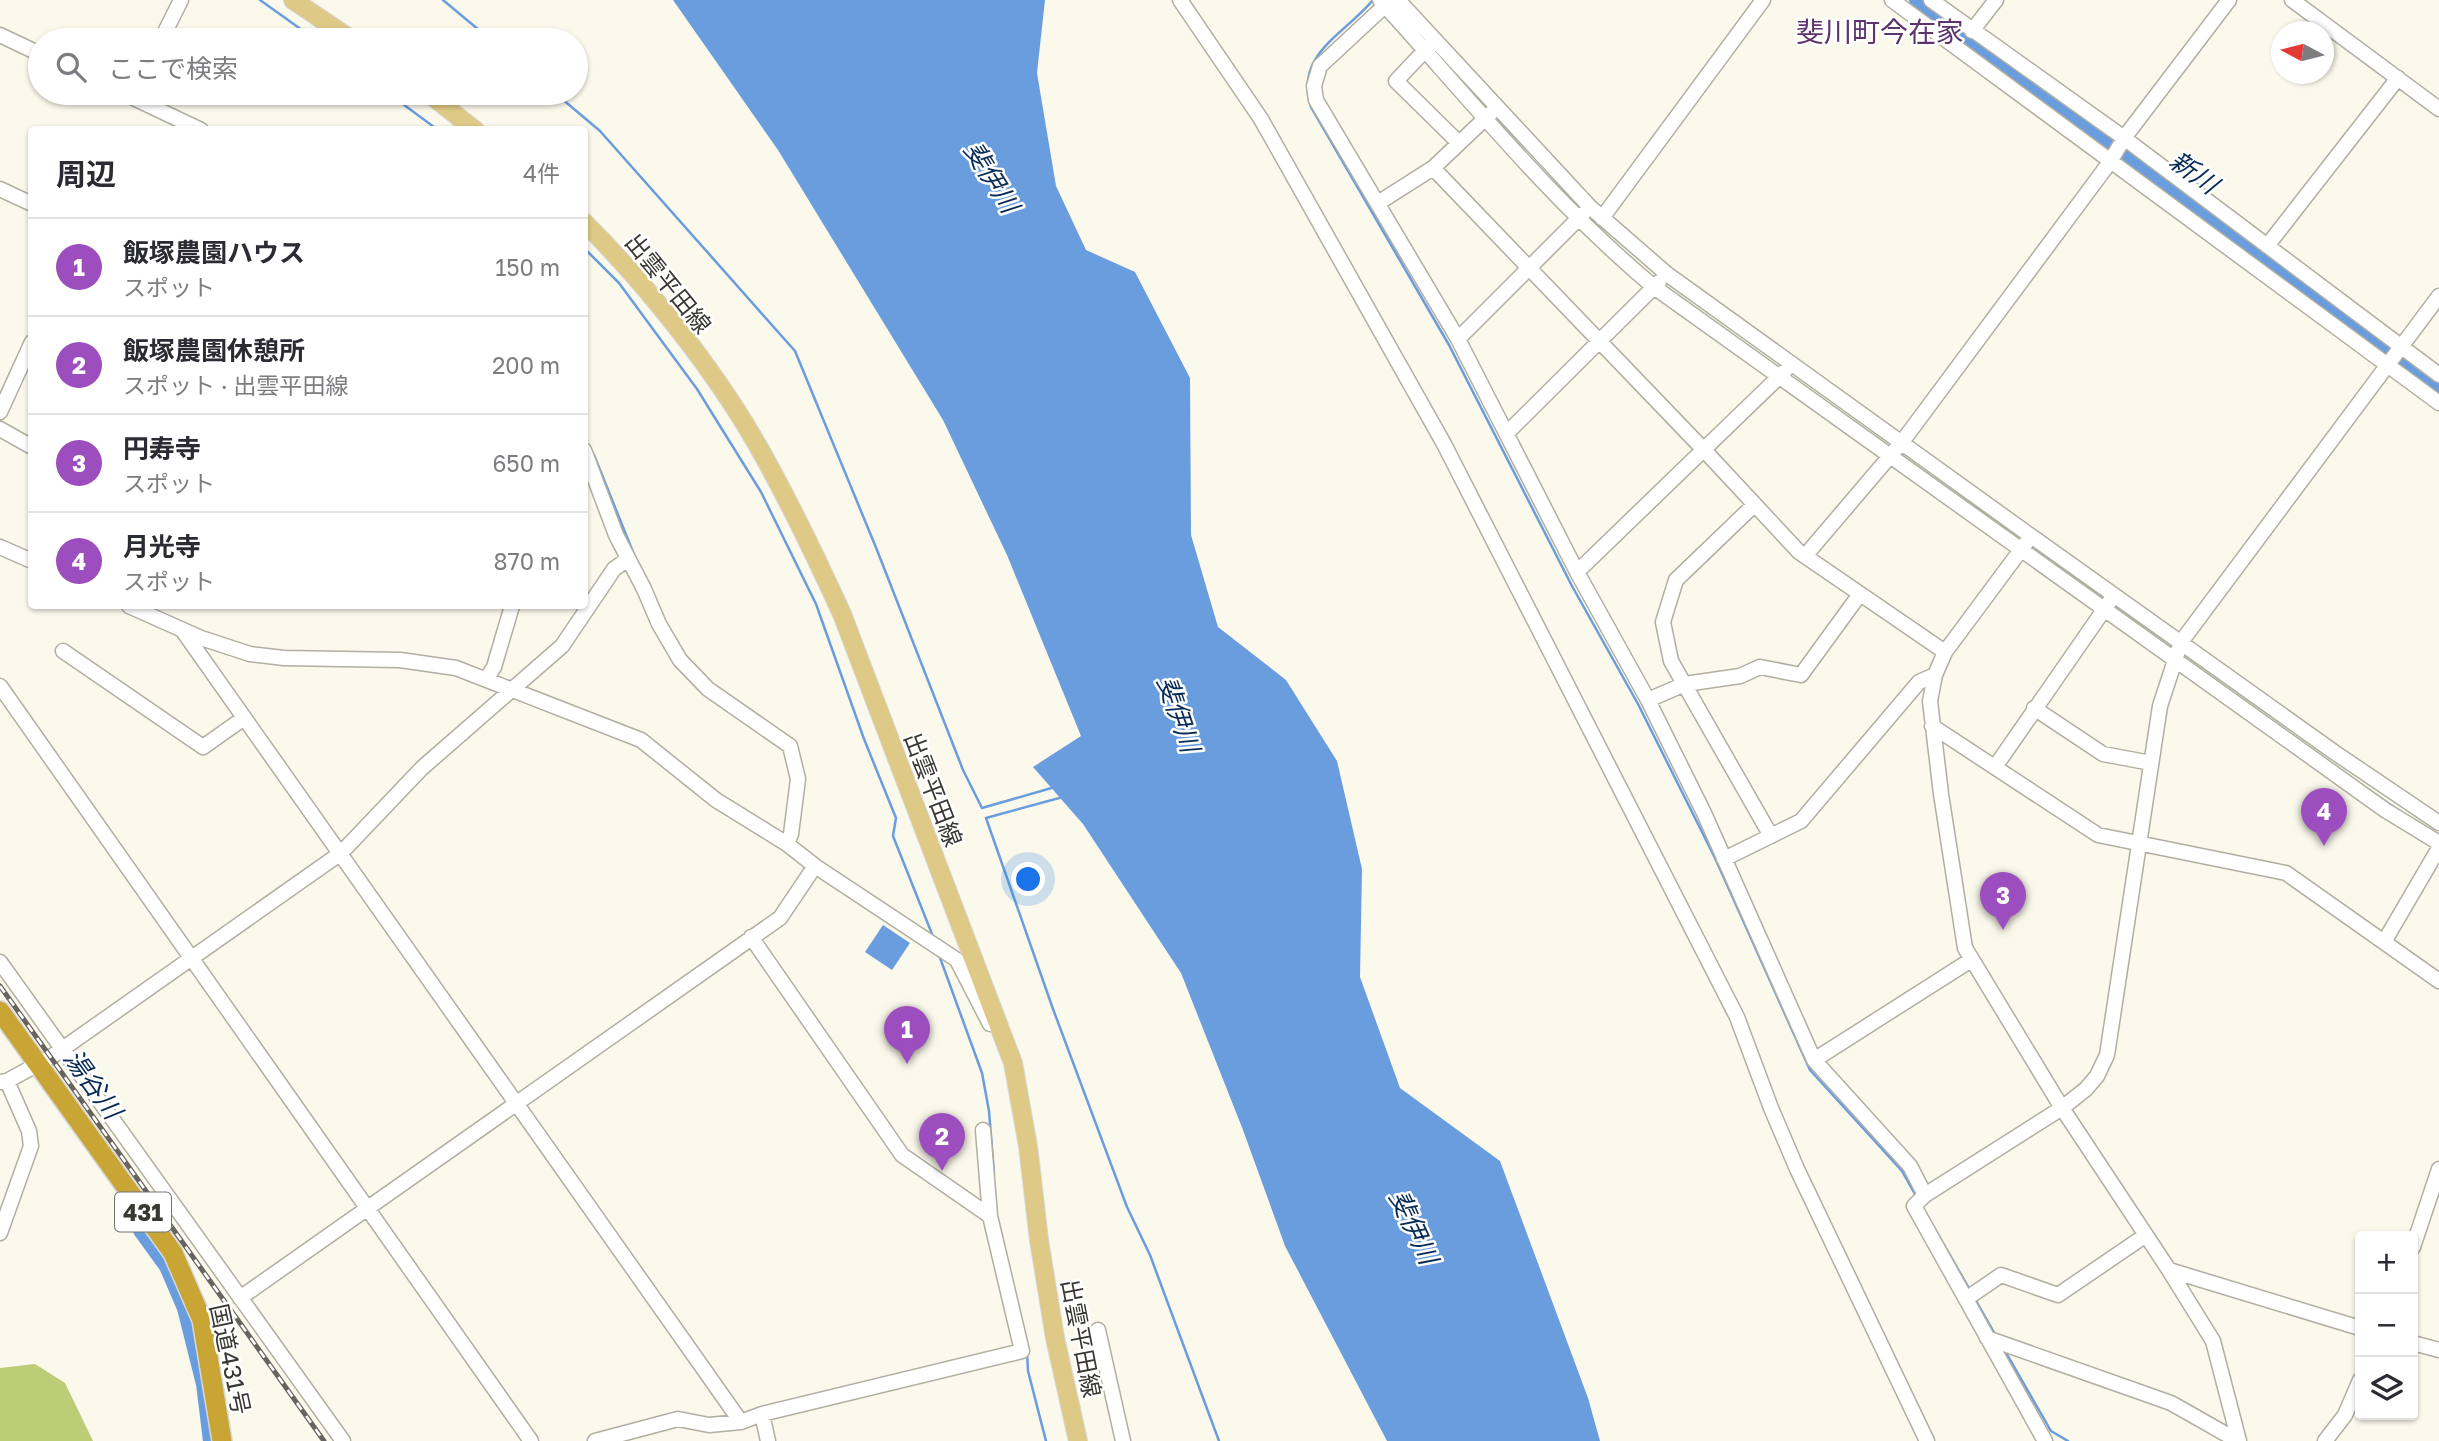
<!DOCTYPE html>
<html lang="ja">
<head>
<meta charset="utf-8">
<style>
	:root { --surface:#fff; --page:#f7f7f7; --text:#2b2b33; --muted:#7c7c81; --line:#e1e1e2; --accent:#9c4dbe }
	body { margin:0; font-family:"Golos Text","Noto Sans JP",sans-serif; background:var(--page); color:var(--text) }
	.controls { position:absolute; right:21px; bottom:21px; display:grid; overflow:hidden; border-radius:7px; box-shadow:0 2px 5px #0004 }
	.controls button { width:63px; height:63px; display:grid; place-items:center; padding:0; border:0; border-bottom:2px solid var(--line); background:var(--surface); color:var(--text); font:35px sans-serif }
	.compass { position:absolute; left:2271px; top:21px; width:63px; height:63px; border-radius:50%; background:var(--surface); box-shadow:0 2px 5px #0004; rotate:277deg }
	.you { position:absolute; left:1029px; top:880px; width:24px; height:24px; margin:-18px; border:5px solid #fff; border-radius:50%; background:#1a73e8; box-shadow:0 0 0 10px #1a73e833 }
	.badge { display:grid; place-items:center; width:46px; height:46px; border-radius:50%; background:var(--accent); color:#fff; font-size:23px; font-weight:700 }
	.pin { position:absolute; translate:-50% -58px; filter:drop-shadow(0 2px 4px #0008) }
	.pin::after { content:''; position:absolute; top:37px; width:24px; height:21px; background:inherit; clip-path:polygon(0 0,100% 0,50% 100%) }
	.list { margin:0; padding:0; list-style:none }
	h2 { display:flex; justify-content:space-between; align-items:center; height:91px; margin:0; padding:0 28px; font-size:30px }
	h2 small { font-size:23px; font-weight:400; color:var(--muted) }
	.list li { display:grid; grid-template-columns:46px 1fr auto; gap:21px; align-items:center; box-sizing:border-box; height:98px; padding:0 28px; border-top:2px solid var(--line) }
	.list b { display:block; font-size:26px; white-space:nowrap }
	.list p { margin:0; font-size:23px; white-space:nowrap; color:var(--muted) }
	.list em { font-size:23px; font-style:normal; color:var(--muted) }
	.icon { flex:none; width:38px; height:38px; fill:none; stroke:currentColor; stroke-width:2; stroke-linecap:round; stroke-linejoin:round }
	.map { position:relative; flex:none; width:2439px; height:1441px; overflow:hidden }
	.search { position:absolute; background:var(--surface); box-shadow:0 2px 5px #0004; left:28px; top:28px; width:560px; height:77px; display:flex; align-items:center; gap:18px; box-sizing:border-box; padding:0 24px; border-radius:38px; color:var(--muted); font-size:26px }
	.panel { position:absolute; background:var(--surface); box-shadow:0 2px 5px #0004; left:28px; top:126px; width:560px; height:483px; border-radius:7px }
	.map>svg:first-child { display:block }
	.forest { fill:#bdcc77 }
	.water { fill:#6a9dde }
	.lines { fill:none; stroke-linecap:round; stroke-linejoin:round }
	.stream { stroke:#6a9dde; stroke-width:2.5 }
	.river { stroke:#6a9dde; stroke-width:18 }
	.minor-casing { stroke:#b1aea2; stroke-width:17 }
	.major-casing { stroke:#d7d7d6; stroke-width:20 }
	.highway-casing { stroke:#d7d7d6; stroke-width:22 }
	.minor { stroke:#fff; stroke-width:14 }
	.major { stroke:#dfc986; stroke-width:18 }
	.highway { stroke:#c9a536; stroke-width:19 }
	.rail-casing { stroke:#66645e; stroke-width:5 }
	.rail { stroke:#fff; stroke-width:2.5; stroke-dasharray:8; stroke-linecap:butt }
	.labels { text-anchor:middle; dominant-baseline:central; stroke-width:5; stroke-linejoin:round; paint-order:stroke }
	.shield { fill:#fff; stroke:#747370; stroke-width:2 }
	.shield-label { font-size:23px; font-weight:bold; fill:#383732 }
	.street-label { font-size:24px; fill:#383732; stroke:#fff }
	.water-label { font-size:26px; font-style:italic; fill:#092c56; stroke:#fff }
	.quarter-label { font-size:28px; fill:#5c356d; stroke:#fff }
</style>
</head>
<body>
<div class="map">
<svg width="2439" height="1441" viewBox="0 0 2439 1441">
	<rect width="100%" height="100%" fill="#fbf8ec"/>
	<!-- forest -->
	<path class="forest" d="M35,1364L65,1383L93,1441H0V1368Z"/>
	<!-- water -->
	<path class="water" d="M673,0H1045L1037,73L1056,186L1086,250L1135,272L1190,378L1191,535L1218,627L1286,680L1337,761L1362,869L1360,977L1400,1088L1500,1161L1588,1398L1600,1441H1387L1285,1246L1243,1130L1181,973L1083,824L1033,767L1081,736L1007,555L943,420L778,150Z
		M883,925L910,943L892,970L865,952Z"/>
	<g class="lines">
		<!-- stream -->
		<path class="stream" d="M260,0L316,40
			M443,0L491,40
			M1373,0C1344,35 1294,54 1311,107L1449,345L1572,586L1638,704L1715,858L1810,1070L1902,1171L1916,1196
			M388,93L438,130
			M555,93L600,131L795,351L877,550L963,770L982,808L1055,787
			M584,248L619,283L697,389L761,492L816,604L864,739L896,818L893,836L934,939
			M1788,375L1800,383
			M591,453L594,455L633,552
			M2363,786L2401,812
			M1063,797L986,818L1053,1009L1127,1207L1150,1255L1219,1441
			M939,955L982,1073L989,1111L994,1174
			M1921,1205L1970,1290
			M1975,1299L1996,1336
			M2005,1351L2051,1431L2068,1441
			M1027,1352L1028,1371L1046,1441"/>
		<!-- river -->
		<path class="river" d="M1918,0L2439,386
			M139,1221L142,1230L168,1266L186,1308L205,1384L212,1441"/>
		<defs>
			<path id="minor" d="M1180,0L1261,119L1444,444L1737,1017L1771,1108L1797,1169L1927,1441
				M1380,0C1469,98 1552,202 1654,287L2385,810L2439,843
				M1391,0L1320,66L1314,86L1316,100L1458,339L1577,572L1648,700L1704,813L1814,1060L1910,1166L1925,1195
				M1398,0L1590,207L1667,274L2031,536L2334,752L2439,823
				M1892,0L2439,403
				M1931,0L2124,138L2439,375
				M2292,0L2439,109
				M1972,31L1996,0
				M0,35L40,54
				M165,40L166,30L181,0
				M1430,45L1396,81L1459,143
				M123,93L201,130
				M1433,168L1704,450L1799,552L1945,652
				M0,189L32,204
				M1378,203L1433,168L1491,113
				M1602,218L1763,0
				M2267,246L2398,78
				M1458,339L1583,214
				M0,412L32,342
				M0,429L32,447
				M1507,433L1659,282
				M584,450L616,535L644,589L659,624L680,660L708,689L790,746L798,779L791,834L787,844
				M1754,505L1676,580L1663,622L1671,661L1771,836
				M2026,543L1945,652L1935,675L1930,701L1941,794L1965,948L2062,1108L2169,1270L2213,1341L2239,1441
				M0,547L32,561
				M1805,556L1902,442L2110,162L2124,138L2229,0
				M1577,572L1785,371
				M129,606L201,638L250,654L284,658L400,660L456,668L641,740L716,800L787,844L815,866L957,960L990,1024
				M183,631C370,894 554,1159 741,1422
				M63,651L203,747L244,718
				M487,678L494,667L512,606
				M0,686L531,1441
				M1648,700L1685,684L1740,676L1760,667L1801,675L1860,594
				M2034,708L2103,754L2151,763
				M1932,726L2098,835L2286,873L2439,981
				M1995,767L2110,601
				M1724,859L1801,821L1919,682L1935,675
				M751,937L902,1155L990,1216
				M2384,942L2439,848
				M0,962L343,1441
				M1814,1060L1971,960
				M0,1082L7,1081L51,1057L341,853L422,768L562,646L614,569L628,559
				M0,1233L31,1146L29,1131L7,1081
				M2413,1247L2439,1169
				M2169,1270L2360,1328
				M240,1298L780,918L815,866
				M1966,1299L2001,1275L2058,1295L2146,1235
				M1098,1330L1123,1441
				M1987,1338L2171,1403L2238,1441
				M2413,1343L2439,1350
				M762,1414L768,1441
				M595,1441L678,1419L709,1425L741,1422L762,1414L1022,1351L990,1216L983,1130
				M2045,1441L1914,1206L1925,1195L2062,1108L2086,1089L2097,1076L2107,1055L2160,706L2181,642L2439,296
				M2325,1441L2345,1415L2360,1380"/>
			<path id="major" d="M293,0L352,40
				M428,93L475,130
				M584,222C647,285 714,369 758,446C789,501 816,557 842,614L1013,1063L1028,1146L1039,1240L1055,1338L1078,1441"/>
			<path id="highway" d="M0,1011L173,1253L202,1320L222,1441"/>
		</defs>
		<!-- minor casing -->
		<use href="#minor" class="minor-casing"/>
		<!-- major casing -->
		<use href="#major" class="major-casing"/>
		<!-- highway casing -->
		<use href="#highway" class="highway-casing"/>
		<!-- minor -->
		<use href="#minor" class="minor"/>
		<!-- major -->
		<use href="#major" class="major"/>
		<!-- highway -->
		<use href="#highway" class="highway"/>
		<defs>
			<path id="rail" d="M0,986L324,1441"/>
		</defs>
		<!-- rail casing -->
		<use href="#rail" class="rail-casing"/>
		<!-- rail -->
		<use href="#rail" class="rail"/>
	</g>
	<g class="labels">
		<!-- shield labels -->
		<rect class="shield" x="115" y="1192.5" width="56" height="39" rx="5"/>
		<g class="shield-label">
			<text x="143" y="1212">431</text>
		</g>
		<!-- street labels -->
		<g class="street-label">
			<text transform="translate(669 283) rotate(51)">出雲平田線</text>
			<text transform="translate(934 789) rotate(69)">出雲平田線</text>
			<text transform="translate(1082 1338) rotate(79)">出雲平田線</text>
			<text transform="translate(231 1359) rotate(78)">国道431号</text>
		</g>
		<!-- water labels -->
		<g class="water-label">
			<text transform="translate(2194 172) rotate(36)">新川</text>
			<text transform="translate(992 177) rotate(58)">斐伊川</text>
			<text transform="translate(1179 714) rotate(71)">斐伊川</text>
			<text transform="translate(93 1084) rotate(54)">湯谷川</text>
			<text transform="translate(1414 1227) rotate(65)">斐伊川</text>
		</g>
		<!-- quarter labels -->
		<g class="quarter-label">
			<text x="1880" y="31">斐川町今在家</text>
		</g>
	</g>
</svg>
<div class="controls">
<button>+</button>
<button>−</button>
<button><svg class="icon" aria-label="layers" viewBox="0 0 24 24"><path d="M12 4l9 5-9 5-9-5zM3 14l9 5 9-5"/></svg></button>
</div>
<svg class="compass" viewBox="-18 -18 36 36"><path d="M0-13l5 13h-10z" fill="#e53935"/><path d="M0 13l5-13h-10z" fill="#7c7c81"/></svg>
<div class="you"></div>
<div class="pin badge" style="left:907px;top:1064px">1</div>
<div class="pin badge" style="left:942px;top:1171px">2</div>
<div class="pin badge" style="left:2003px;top:930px">3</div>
<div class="pin badge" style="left:2324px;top:846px">4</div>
<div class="search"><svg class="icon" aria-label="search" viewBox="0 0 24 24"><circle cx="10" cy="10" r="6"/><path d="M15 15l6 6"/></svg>ここで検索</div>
<section class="panel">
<h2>周辺<small>4件</small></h2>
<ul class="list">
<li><span class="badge">1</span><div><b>飯塚農園ハウス</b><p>スポット</p></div><em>150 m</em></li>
<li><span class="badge">2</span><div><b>飯塚農園休憩所</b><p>スポット · 出雲平田線</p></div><em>200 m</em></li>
<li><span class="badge">3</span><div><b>円寿寺</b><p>スポット</p></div><em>650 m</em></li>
<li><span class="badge">4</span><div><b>月光寺</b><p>スポット</p></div><em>870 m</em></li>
</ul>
</section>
</div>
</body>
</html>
